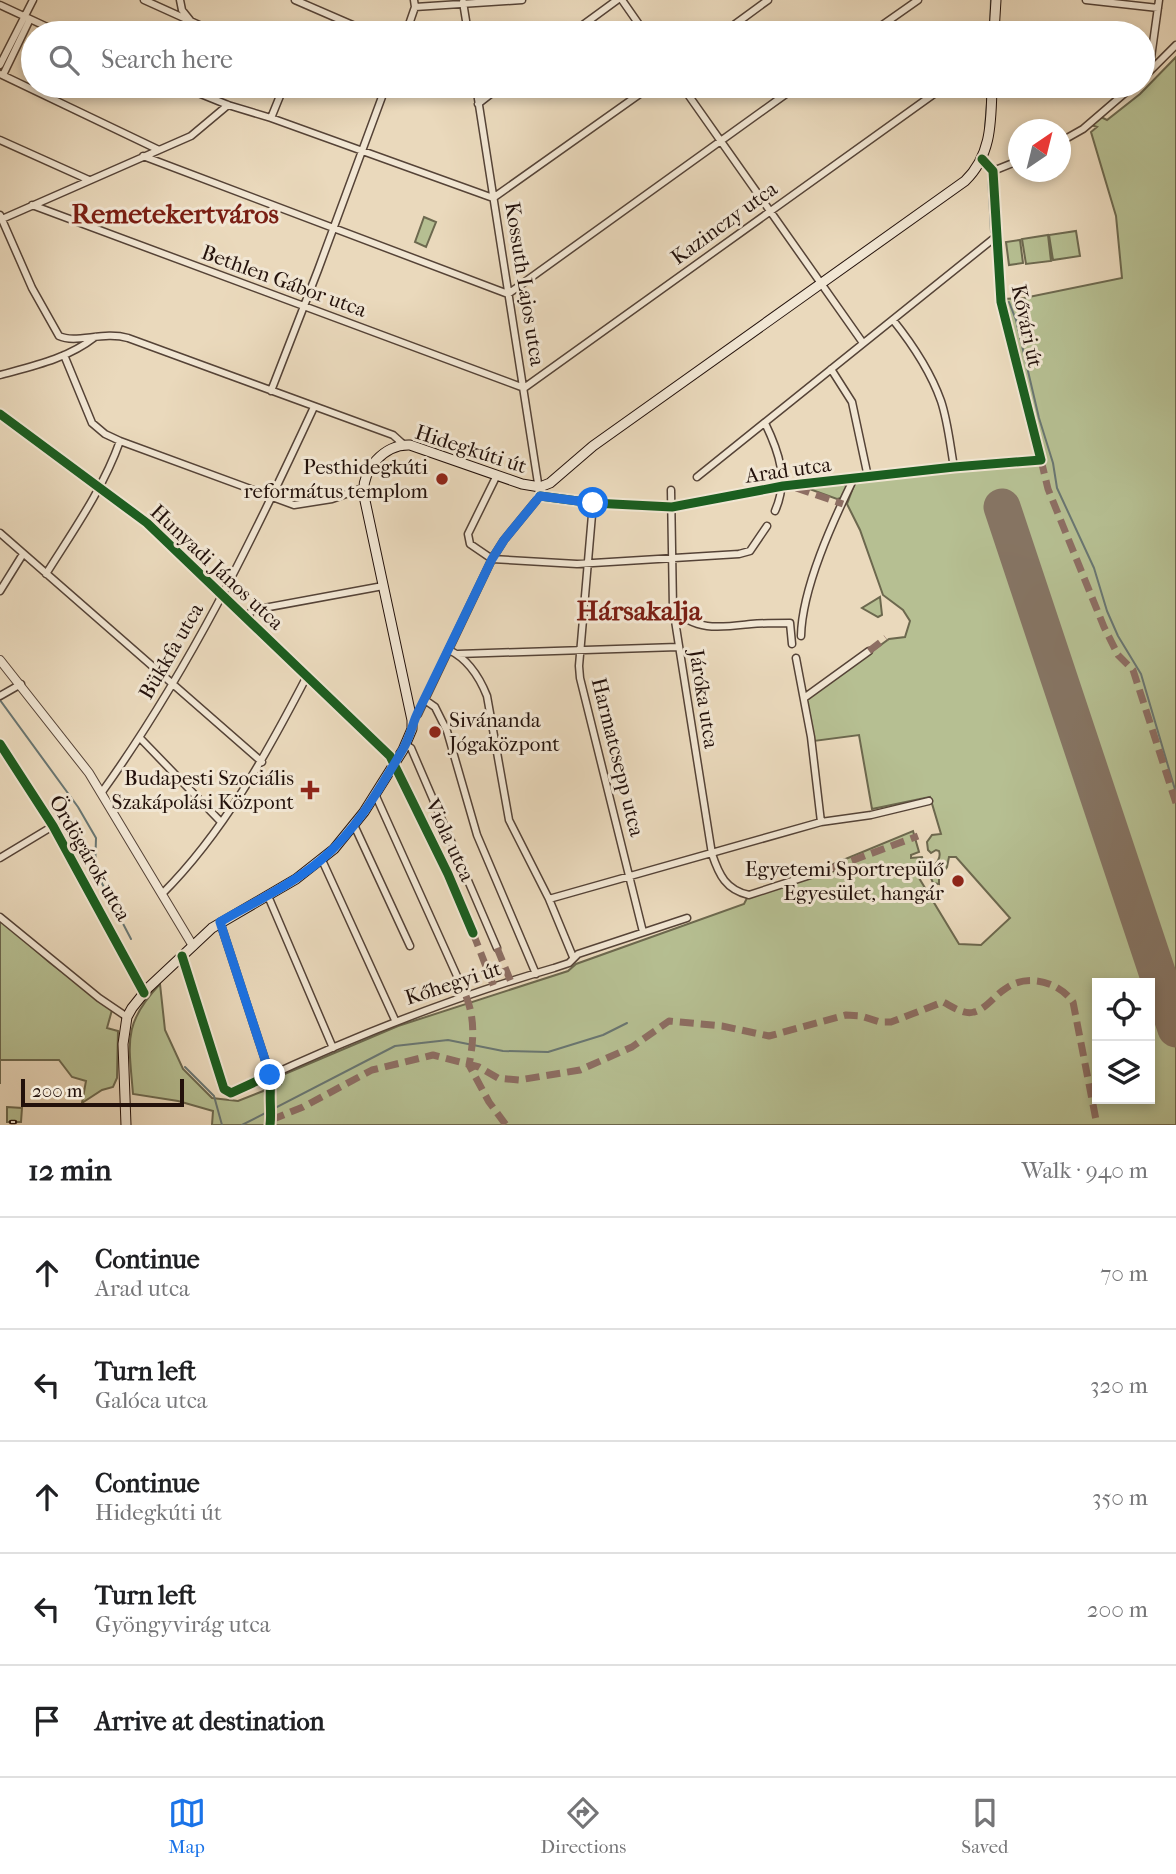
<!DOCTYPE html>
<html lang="en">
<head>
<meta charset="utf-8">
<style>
	:root { --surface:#fff; --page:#f6f6f6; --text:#202124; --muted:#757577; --line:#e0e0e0; --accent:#1a73e8 }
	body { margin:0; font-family:"IM FELL French Canon",serif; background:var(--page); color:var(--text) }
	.controls { position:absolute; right:21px; bottom:21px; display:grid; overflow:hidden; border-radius:0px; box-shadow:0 4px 10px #0003 }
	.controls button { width:63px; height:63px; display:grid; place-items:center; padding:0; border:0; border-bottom:2px solid var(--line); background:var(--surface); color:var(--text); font:35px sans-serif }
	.compass { position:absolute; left:1008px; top:119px; width:63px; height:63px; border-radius:50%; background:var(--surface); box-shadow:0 4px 10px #0003; rotate:35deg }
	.scale { position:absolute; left:21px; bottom:18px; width:163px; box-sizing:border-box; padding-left:7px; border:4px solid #23110b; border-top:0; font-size:19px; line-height:24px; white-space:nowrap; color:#23110b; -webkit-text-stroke:5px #f1e6d3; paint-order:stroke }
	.stop { position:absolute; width:21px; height:21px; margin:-16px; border:5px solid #1a73e8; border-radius:50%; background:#fff }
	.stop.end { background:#1a73e8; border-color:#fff; box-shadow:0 2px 7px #0008 }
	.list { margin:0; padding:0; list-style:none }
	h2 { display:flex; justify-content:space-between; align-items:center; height:91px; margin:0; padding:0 28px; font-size:30px }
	h2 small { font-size:23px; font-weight:400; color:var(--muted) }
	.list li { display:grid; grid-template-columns:46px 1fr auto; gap:21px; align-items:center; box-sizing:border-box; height:112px; padding:0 28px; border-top:2px solid var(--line) }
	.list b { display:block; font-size:26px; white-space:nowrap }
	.list p { margin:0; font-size:23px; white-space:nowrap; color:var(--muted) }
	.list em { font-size:23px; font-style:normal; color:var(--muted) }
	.icon { flex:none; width:38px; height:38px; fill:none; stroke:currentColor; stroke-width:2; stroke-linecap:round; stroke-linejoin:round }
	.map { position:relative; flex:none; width:1176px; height:1125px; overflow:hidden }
	.search { position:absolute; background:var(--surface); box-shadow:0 4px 10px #0003; left:21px; right:21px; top:21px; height:77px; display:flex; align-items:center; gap:18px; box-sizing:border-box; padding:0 24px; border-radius:38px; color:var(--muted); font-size:26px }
	.sheet { height:651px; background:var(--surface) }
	nav { display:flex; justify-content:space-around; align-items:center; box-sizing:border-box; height:98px; border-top:2px solid var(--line); background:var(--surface); font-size:19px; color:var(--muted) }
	nav a { display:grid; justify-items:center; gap:4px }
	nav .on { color:var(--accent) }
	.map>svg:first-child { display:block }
	.green { fill:#b6bf92; stroke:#6c684e; stroke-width:2; fill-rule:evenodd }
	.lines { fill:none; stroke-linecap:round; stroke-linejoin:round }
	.stream { stroke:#697672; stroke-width:2 }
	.runway { stroke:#867564; stroke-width:37 }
	.minor-casing { stroke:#554337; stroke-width:9 }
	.tertiary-casing { stroke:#554337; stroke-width:10 }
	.secondary-casing { stroke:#23110b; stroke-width:11 }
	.minor { stroke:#f1e6d3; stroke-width:6 }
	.tertiary { stroke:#f1e6d3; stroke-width:8 }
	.secondary { stroke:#f1e6d3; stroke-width:9 }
	.rail-casing { stroke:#23110b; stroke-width:4.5 }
	.rail { stroke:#f1e6d3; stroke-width:2; stroke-dasharray:5; stroke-linecap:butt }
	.quiet { stroke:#8d6e63; stroke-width:7; stroke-dasharray:14 7; stroke-linecap:butt }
	.cycleway-casing { stroke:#f1e6d3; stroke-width:13 }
	.cycleway { stroke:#1b5e20; stroke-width:9 }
	.route { stroke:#1a73e8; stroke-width:9 }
	.poi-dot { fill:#8f2418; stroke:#f1e6d3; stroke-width:2.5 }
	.labels { text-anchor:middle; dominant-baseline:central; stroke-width:6; stroke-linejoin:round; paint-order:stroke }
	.street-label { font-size:21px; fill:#23110b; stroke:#f1e6d3 }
	.poi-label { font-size:21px; fill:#23110b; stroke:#f1e6d3; text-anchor:end }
	.district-label { font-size:28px; font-weight:bold; fill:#7a1f14; stroke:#f1e6d3 }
</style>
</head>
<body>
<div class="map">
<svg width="1176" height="1125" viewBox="0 0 1176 1125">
	<rect width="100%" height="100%" fill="#ead9bc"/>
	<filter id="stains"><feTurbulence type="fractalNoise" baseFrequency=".00286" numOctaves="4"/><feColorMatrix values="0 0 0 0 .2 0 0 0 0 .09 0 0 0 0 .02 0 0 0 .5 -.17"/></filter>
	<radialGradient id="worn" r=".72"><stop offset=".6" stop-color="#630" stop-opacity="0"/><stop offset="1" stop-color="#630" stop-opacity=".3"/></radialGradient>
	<!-- green -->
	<path class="green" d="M1176,57V1125H212L213,1111L178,1101L133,1094C129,1043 122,1024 160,984L165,1030L183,1069L212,1098L238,1101L281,1084L280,1076L398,1026L568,971L576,964L744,904L749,894L831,865L913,831L919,852L911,855V858L922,857L924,863L916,873L959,944L981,945L1010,918L956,857H949L947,867L939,878V884L933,883L928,871C934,865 942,860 939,851L936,850L931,853L928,850L927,842L932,835L941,834L930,797L872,809L859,735L814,741L806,699L889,639L905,637L910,621L903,610L883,595L860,530L847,504L856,480L1044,462L1003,299L1024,298L1122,278L1116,216L1091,132L1097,127L1091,125L1101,117L1107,120L1140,94ZM1097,983H1150V1099H1097Z
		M424,217L436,222L426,247L415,242Z
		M1076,231L1080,256L1053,260L1049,235Z
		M1048,235L1051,261L1026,264L1022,239Z
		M1020,240L1023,263L1009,265L1006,242Z
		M842,482L847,487L841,498L837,499L804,487Z
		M880,597L882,615L878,617L862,608Z
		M0,919L49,962L112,1010L107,1028L118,1031L117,1078L113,1087L102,1090L82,1103L86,1081L72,1077L59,1060H0V1084Z
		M7,1107L22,1108L21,1122H7Z"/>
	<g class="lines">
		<!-- stream -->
		<path class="stream" d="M990,29L991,0
			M985,128L988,91
			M988,174L991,232
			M1009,302L1016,320L1039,418L1053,463L1057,488L1094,568L1107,611L1118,636L1141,674L1176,793
			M0,700L78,807L96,838L95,870L131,939
			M185,1067L214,1096L222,1125
			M242,1125L395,1046L448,1040L503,1051L548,1052L603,1035L627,1023"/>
		<!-- runway -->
		<path class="runway" d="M1002,507L1176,1029"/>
		<defs>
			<path id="minor" d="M144,0L217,33
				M180,0L182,10L190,20
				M295,0L371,33
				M622,0L645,33
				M1086,0L1158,8
				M463,2L468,33
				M0,5L60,33
				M415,7L522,0
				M406,33L415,7L414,0
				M572,33L617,0
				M723,33L768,0
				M871,33L918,0
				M0,65L33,0
				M1149,72L1159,0
				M0,74L159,150
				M3,75L30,19
				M1143,78L1176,45
				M181,86L228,105L271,118L493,198
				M682,86L863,343
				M1096,86L1129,90
				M478,104L501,86
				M271,118L284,86
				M0,140L89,180
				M1060,142L1083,129L1133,86
				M143,156L508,294
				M993,171L1018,161
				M493,198L651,86
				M32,205L524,388
				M0,215L32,288L59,336C76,344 103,331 128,338L393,435L403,444
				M2,219L191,136L228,105
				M508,294L797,86
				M893,320C913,345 930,370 941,401C948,422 950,445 954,467
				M64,355L92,423L105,434L120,441L294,505L332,499L363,488
				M831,369L852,402L868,477
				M0,375C33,366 67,359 95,337
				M524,388L945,86
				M271,391L318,270L386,86
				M0,414L147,523L390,756L448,874L473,933
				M765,423C779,452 789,480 775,511
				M497,475L468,534L470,544L492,559L577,564L739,554L750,551L767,526
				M697,477L998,235
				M671,490L673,608L712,854C719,875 726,890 749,895L832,868
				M540,496L593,503L672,507L783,486L954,467L1041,460L1001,302L993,171L982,159
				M593,503L579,666L580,678L643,932
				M0,533L262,762
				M46,574C73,531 103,489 120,441
				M0,591L23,554
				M674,609C695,632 723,627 751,624C764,623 777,623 790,623L792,644
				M249,619L250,613L253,610L383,586
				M801,636C802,588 833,521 854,478
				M449,650C468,659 479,676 487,696L509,820L549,899L573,957
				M458,654L678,647
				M796,658L811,737L821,822
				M0,696L21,684
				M804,698L869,651
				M425,700L435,707L447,731L477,835L536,974
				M412,720L418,714L492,559L504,540L540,496L476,86
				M140,738L221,822
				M0,744L53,826L144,993
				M406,745L411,748L497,948
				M102,792C188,672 252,541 314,407
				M375,794L466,996
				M354,825L410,946
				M0,858L53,826
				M322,860L395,1020
				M162,894C224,832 267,753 307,676
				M268,896L333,1048
				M549,899L821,822L871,815L929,801
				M0,917L99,998L127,1017
				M220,922L270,1075
				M182,956L216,1065
				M233,1093C337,1043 443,1000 554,968L569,963L578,954L687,918"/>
			<path id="tertiary" d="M0,660L89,773L193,946"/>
			<path id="secondary" d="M994,33L996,0
				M126,1125L123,1044L127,1017L132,1008L148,988L212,928L296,879L334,849L364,812L403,750L412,729V720L364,496C361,470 384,444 410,445L522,484L540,487L550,483L593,446L965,181C992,155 991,121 992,86"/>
		</defs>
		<!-- minor casing -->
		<use href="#minor" class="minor-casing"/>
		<!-- tertiary casing -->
		<use href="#tertiary" class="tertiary-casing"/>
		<!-- secondary casing -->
		<use href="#secondary" class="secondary-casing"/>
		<!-- minor -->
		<use href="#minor" class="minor"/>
		<!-- tertiary -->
		<use href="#tertiary" class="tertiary"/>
		<!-- secondary -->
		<use href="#secondary" class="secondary"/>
		<defs>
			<path id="rail" d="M11,1122H15"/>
		</defs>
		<!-- rail casing -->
		<use href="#rail" class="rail-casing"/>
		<!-- rail -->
		<use href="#rail" class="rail"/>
		<!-- quiet -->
		<path class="quiet" d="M1041,460L1048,489L1104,627L1118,655L1133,670L1176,803
			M796,488L843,504
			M869,651L886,638
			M832,868L918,836
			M473,933L494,987
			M497,948L511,982
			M466,996C475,1019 474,1040 469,1065L489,1102L506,1125
			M271,1120L303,1107L372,1070L433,1055L479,1067L498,1078L519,1080L580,1070L632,1047L669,1021L722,1026L769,1036L846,1015L861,1016L880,1022H891L943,1002C953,1007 964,1015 974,1012C986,1009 995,995 1005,989C1026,973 1058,981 1073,1002L1097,1125"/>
		<defs>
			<path id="cycleway" d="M0,414L147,523L390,756L448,874L473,933
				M540,496L593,503L672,507L783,486L954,467L1041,460L1001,302L993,171L982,159
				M0,744L53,826L144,993
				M182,956L224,1089L231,1093L270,1075L272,1080C268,1089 272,1112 270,1125"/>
		</defs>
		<!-- cycleway casing -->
		<use href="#cycleway" class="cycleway-casing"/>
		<!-- cycleway -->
		<use href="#cycleway" class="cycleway"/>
	</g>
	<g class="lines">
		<!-- route -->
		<path class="route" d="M270,1075L220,922C254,902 290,886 321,860C356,831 380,788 403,749C411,736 412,723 419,710L492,559L504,540L540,496L593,503"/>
	</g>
	<!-- markers -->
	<g class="poi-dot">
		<circle cx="442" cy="479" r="7"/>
		<circle cx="435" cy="732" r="7"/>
		<path d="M306.5 779.5h7v7h7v7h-7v7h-7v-7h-7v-7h7z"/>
		<circle cx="958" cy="881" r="7"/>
	</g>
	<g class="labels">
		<!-- street labels -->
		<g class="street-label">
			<text transform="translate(724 223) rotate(-36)">Kazinczy utca</text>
			<text transform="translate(284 281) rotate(20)">Bethlen Gábor utca</text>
			<text transform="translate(525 284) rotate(81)">Kossuth Lajos utca</text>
			<text transform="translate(1027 326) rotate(78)">Kővári út</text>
			<text transform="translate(471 449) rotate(18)">Hidegkúti út</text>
			<text transform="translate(788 470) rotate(-8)">Arad utca</text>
			<text transform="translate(217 567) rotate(43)">Hunyadi János utca</text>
			<text transform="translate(171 651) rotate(-60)">Bükkfa utca</text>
			<text transform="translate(704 699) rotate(81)">Járóka utca</text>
			<text transform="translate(618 757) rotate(76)">Harmatcsepp utca</text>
			<text transform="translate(450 840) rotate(65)">Viola utca</text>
			<text transform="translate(90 858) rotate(60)">Ördögárok utca</text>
			<text transform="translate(453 983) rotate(-18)">Kőhegyi út</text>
		</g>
		<!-- poi labels -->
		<g class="poi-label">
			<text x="428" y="467">Pesthidegkúti<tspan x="428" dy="24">református templom</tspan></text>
			<text x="449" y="720" text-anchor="start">Sivánanda<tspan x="449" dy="24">Jógaközpont</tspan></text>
			<text x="294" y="778">Budapesti Szociális<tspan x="294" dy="24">Szakápolási Központ</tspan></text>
			<text x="944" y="869">Egyetemi Sportrepülő<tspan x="944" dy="24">Egyesület, hangár</tspan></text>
		</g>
		<!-- district labels -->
		<g class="district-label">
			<text x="175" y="213">Remetekertváros</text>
			<text x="639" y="610">Hársakalja</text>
		</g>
	</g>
	<rect width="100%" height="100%" filter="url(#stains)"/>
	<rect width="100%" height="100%" fill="url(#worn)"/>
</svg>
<div class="controls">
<button><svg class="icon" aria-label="locate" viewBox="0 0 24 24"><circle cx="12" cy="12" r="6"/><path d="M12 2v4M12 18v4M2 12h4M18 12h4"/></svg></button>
<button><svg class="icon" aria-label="layers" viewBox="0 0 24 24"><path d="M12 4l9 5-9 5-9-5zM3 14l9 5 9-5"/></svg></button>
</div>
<svg class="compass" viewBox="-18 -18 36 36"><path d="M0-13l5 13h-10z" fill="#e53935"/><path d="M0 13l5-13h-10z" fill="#757577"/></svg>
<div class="scale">200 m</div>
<div class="stop" style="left:593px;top:503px"></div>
<div class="stop end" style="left:270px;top:1075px"></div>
<div class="search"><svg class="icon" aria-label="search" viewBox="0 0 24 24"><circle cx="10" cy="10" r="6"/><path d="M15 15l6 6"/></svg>Search here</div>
</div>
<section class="sheet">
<h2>12 min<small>Walk · 940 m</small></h2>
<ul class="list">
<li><svg class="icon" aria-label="ahead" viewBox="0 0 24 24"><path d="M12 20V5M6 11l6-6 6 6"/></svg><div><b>Continue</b><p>Arad utca</p></div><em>70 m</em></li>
<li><svg class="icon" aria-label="left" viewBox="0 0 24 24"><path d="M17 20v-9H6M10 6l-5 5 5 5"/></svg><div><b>Turn left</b><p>Galóca utca</p></div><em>320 m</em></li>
<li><svg class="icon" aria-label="ahead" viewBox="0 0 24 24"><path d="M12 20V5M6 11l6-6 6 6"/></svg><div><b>Continue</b><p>Hidegkúti út</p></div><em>350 m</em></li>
<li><svg class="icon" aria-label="left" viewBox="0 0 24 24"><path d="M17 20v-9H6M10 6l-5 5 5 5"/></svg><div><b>Turn left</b><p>Gyöngyvirág utca</p></div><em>200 m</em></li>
<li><svg class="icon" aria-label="arrive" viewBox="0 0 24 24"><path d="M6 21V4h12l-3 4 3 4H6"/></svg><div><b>Arrive at destination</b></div></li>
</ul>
</section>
<nav>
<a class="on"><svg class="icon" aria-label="map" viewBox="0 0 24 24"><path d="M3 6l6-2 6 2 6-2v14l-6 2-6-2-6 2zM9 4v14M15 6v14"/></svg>Map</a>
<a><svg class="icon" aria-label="directions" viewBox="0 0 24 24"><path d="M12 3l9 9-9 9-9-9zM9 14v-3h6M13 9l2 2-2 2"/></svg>Directions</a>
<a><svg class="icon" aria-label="saved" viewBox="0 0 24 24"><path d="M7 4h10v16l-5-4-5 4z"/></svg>Saved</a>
</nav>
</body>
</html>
